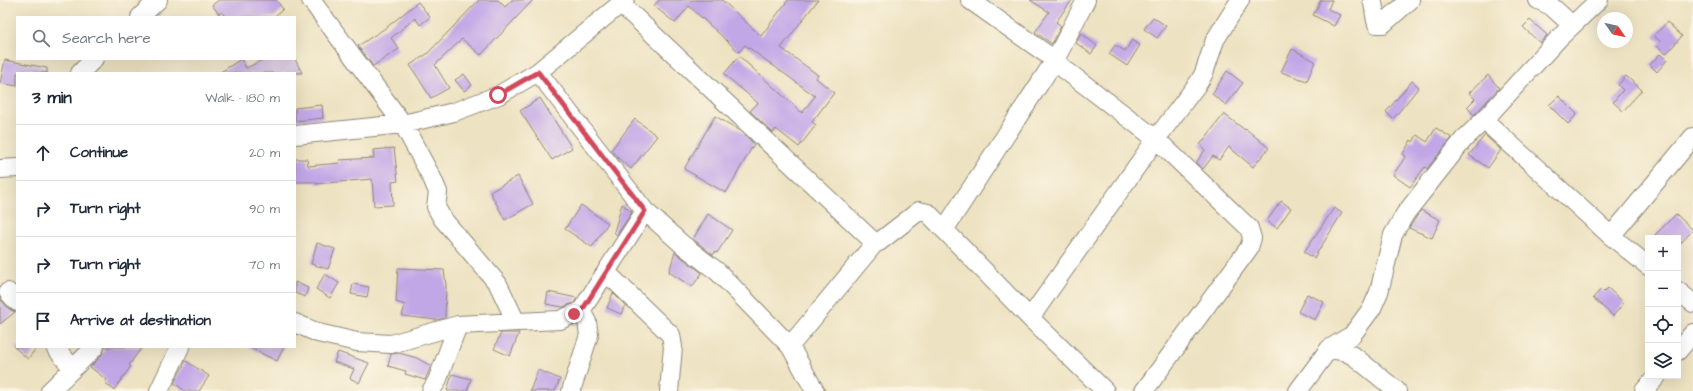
<!DOCTYPE html>
<html lang="en">
<head>
<meta charset="utf-8">
<style>
	:root { --surface:#fff; --page:#f2f2f3; --text:#1f2937; --muted:#747a83; --line:#e0e1e3 }
	body { margin:0; font-family:"Architects Daughter",sans-serif; background:var(--page); color:var(--text) }
	.controls { position:absolute; right:12px; bottom:12px; display:grid; overflow:hidden; border-radius:0px; box-shadow:0 4px 16px #0002 }
	.controls button { width:36px; height:36px; display:grid; place-items:center; padding:0; border:0; border-bottom:1px solid var(--line); background:var(--surface); color:var(--text); font:20px sans-serif }
	.compass { position:absolute; left:1597px; top:12px; width:36px; height:36px; border-radius:50%; background:var(--surface); box-shadow:0 4px 16px #0002; rotate:124deg }
	.stop { position:absolute; width:12px; height:12px; margin:-9px; border:3px solid #d1495b; border-radius:50%; background:#fff }
	.stop.end { background:#d1495b; border-color:#fff; box-shadow:0 1px 4px #0008 }
	.list { margin:0; padding:0; list-style:none }
	h2 { display:flex; justify-content:space-between; align-items:center; height:52px; margin:0; padding:0 16px; font-size:17px }
	h2 small { font-size:13px; font-weight:400; color:var(--muted) }
	.list li { display:grid; grid-template-columns:26px 1fr auto; gap:12px; align-items:center; box-sizing:border-box; height:56px; padding:0 16px; border-top:1px solid var(--line) }
	.list b { display:block; font-size:15px; white-space:nowrap }
	.list em { font-size:13px; font-style:normal; color:var(--muted) }
	.icon { flex:none; width:22px; height:22px; fill:none; stroke:currentColor; stroke-width:2; stroke-linecap:round; stroke-linejoin:round }
	.map { position:relative; flex:none; width:1693px; height:391px; overflow:hidden }
	.search { position:absolute; background:var(--surface); box-shadow:0 4px 16px #0002; left:16px; top:16px; width:280px; height:44px; display:flex; align-items:center; gap:10px; box-sizing:border-box; padding:0 14px; border-radius:0px; color:var(--muted); font-size:15px }
	.panel { position:absolute; background:var(--surface); box-shadow:0 4px 16px #0002; left:16px; top:72px; width:280px; height:276px; border-radius:0px }
	.map>svg:first-child { display:block }
	.building { fill:#c2a7e7 }
	.lines { fill:none; stroke-linecap:round; stroke-linejoin:round }
	.minor-casing { stroke:#8c8676; stroke-width:20 }
	.minor { stroke:#fff; stroke-width:18 }
	.route { stroke:#d1495b; stroke-width:5 }
</style>
</head>
<body>
<div class="map">
<svg width="1693" height="391" viewBox="0 0 1693 391">
	<rect width="100%" height="100%" fill="#fcf5e5"/>
	<filter id="ink" filterUnits="userSpaceOnUse"><feTurbulence type="fractalNoise" baseFrequency=".025" numOctaves="2"/><feDisplacementMap in="SourceGraphic" scale="8" xChannelSelector="R" yChannelSelector="G"/><feConvolveMatrix kernelMatrix="1 2 1 2 8 2 1 2 1" color-interpolation-filters="sRGB"/></filter>
	<filter id="wash" filterUnits="userSpaceOnUse"><feTurbulence type="fractalNoise" baseFrequency=".012" numOctaves="4" result="noise"/><feDisplacementMap in="SourceGraphic" scale="16" xChannelSelector="R" yChannelSelector="G"/><feGaussianBlur stdDeviation="0.9" result="paint"/><feColorMatrix in="noise" values="0 0 0 0 0 0 0 0 0 0 0 0 0 0 0 0 0 1.4 0 .05"/><feComposite in="paint" operator="in"/></filter>
	<g filter="url(#wash)">
		<rect width="100%" height="100%" fill="#ede2c1"/>
		<g id="blocks">
			<!-- building -->
			<path class="building" d="M219,0H276L283,9L274,17H225L222,12L219,14L212,5Z
				M479,0H498L505,7L512,0H533L481,55L462,39L435,65L449,88L431,98L410,65L427,54Z
				M659,0H722L761,36L788,0H818L781,48L818,75L816,78L834,93L812,122L816,125L799,147L776,129L773,133L750,111L758,103L724,74L739,56L802,113L815,96L745,45L739,52L689,6L675,23L654,6Z
				M1030,0H1072L1056,22L1061,26L1052,44L1035,32L1049,12Z
				M1321,0H1332L1328,9L1340,15L1334,26L1313,15Z
				M418,2L430,17L420,25L415,18L391,38L399,49L373,66L358,46L387,27Z
				M1153,17L1166,26L1157,38L1144,29Z
				M1530,20L1547,35L1540,43L1523,27Z
				M1667,22L1682,36L1666,54L1657,46L1661,42L1654,36Z
				M1081,33L1097,46L1091,54L1076,43Z
				M1132,40L1140,45L1127,66L1109,54L1115,45L1125,51Z
				M1292,49L1315,61L1307,81L1281,72Z
				M1660,54L1667,60L1657,72L1650,65Z
				M241,59L246,68L265,59H295L302,73H219Z
				M5,60L47,68V73H17V86L0,83Z
				M1227,71L1243,83L1226,105L1212,94Z
				M464,74L472,85L464,91L455,80Z
				M1488,75L1499,88L1474,115L1467,107L1475,99L1469,93Z
				M1626,76L1642,90L1623,111L1613,102L1623,90L1618,85Z
				M1412,81L1419,87L1393,119L1386,112Z
				M1559,96L1577,114L1568,124L1549,105Z
				M540,98L572,148L552,160L520,111Z
				M322,105L323,118L295,121V108Z
				M1224,114L1245,130L1246,129L1269,148L1253,167L1229,147L1219,160L1213,156L1203,169L1196,163L1205,150L1200,145Z
				M715,116L741,131L754,144L726,193L684,169Z
				M635,119L657,136L631,169L618,158L611,150Z
				M1436,128L1452,138L1427,169L1425,167L1410,187L1393,175L1406,156L1403,154L1411,140L1413,142L1417,135L1427,142Z
				M1485,135L1501,150L1488,168L1469,155Z
				M394,148L398,181L392,182L393,205L374,206L372,179L316,184V182H295V159H307L308,166L340,163L339,160L374,158L373,150Z
				M518,176L533,204L505,220L490,192Z
				M1281,201L1291,208L1277,228L1267,221Z
				M622,204L632,212L617,235L614,232Z
				M581,205L608,223L592,247L565,229Z
				M1334,208L1342,213L1314,258L1304,252Z
				M1421,210L1440,220L1432,238L1409,228Z
				M708,214L732,230L717,253L715,252L713,255L693,239Z
				M1676,214L1693,230L1678,246V238H1652Z
				M317,243L335,249L328,269L311,264Z
				M675,252L702,273L692,287L669,272Z
				M398,268L444,270L446,285L445,318L436,320L402,316L405,305L396,302Z
				M325,274L339,283L330,298L316,289Z
				M295,282L308,288L305,297L295,293Z
				M353,284L369,287L367,297L351,294Z
				M1608,288L1624,303L1613,316L1593,298L1601,289L1604,292Z
				M548,292L577,298L574,303L563,307L546,304Z
				M613,293L625,305L621,314L607,308Z
				M1307,294L1324,302L1315,320L1298,312Z
				M0,299L9,309L15,312L0,324Z
				M501,333H519L510,356L494,349Z
				M14,347H37L28,359Z
				M105,347H142L129,365L131,366L114,390L105,383L107,380L90,367L102,355Z
				M248,347H284L277,361Z
				M338,352L369,363L359,383L350,378L354,369L334,362Z
				M399,353L417,358L431,366L425,380L405,374L406,371L388,366L391,354Z
				M186,361L209,376L199,391H185L174,383Z
				M538,370L560,379L555,391H530Z
				M452,374L471,379L467,391H447Z"/>
		</g>
	</g>
	<g filter="url(#ink)">
		<use href="#blocks" fill-opacity="0" stroke="#8c8676" stroke-width="1"/>
		<g class="lines">
			<defs>
				<path id="minor" d="M311,0L403,124L432,178L438,192L436,207L442,218L498,284L516,322
					M970,0L1055,60L1064,69L1156,139L1249,228L1252,238L1249,248L1144,391
					M1372,0C1375,8 1374,16 1377,24H1383L1410,0
					M1538,0L1551,6L1572,25
					M621,4L875,243L879,242L919,211L928,213L1030,318L1105,391
					M140,17L158,0
					M538,72L645,211L683,245L718,272L790,346L815,391
					M80,73L94,59
					M1484,120L1611,236L1648,266
					M295,135L403,124L454,112L499,95L538,72L625,0
					M0,169L17,168
					M944,230L1055,60L1086,0
					M1611,236L1693,137
					M606,272L671,335L673,347L669,391
					M1678,291L1693,303
					M8,292L17,302
					M1030,318L1156,139L1199,82L1204,73L1215,40L1240,0
					M295,323L318,333L357,342L391,344L458,325L560,320L581,311L645,211
					M790,346L875,243
					M55,347L73,369
					M1329,349L1346,352L1355,357L1397,391
					M1678,351L1693,333
					M50,391L95,347
					M159,391L180,347
					M431,391L437,381L458,325
					M571,391L589,335L587,322L581,311
					M1298,391L1329,349L1352,335L1372,308L1379,292L1393,235L1405,214L1464,139L1484,120L1559,38L1599,0
					M1644,391L1657,376"/>
			</defs>
			<!-- minor casing -->
			<use href="#minor" class="minor-casing"/>
			<!-- minor -->
			<use href="#minor" class="minor"/>
		</g>
	</g>
	<g class="lines" filter="url(#ink)">
		<!-- route -->
		<path class="route" d="M498,95L538,72L645,211L581,312L574,314"/>
	</g>
</svg>
<div class="controls">
<button>+</button>
<button>−</button>
<button><svg class="icon" aria-label="locate" viewBox="0 0 24 24"><circle cx="12" cy="12" r="6"/><path d="M12 2v4M12 18v4M2 12h4M18 12h4"/></svg></button>
<button><svg class="icon" aria-label="layers" viewBox="0 0 24 24"><path d="M12 4l9 5-9 5-9-5zM3 14l9 5 9-5"/></svg></button>
</div>
<svg class="compass" viewBox="-18 -18 36 36"><path d="M0-13l5 13h-10z" fill="#e53935"/><path d="M0 13l5-13h-10z" fill="#747a83"/></svg>
<div class="stop" style="left:498px;top:95px"></div>
<div class="stop end" style="left:574px;top:314px"></div>
<div class="search"><svg class="icon" aria-label="search" viewBox="0 0 24 24"><circle cx="10" cy="10" r="6"/><path d="M15 15l6 6"/></svg>Search here</div>
<section class="panel">
<h2>3 min<small>Walk · 180 m</small></h2>
<ul class="list">
<li><svg class="icon" aria-label="ahead" viewBox="0 0 24 24"><path d="M12 20V5M6 11l6-6 6 6"/></svg><div><b>Continue</b></div><em>20 m</em></li>
<li><svg class="icon" aria-label="right" viewBox="0 0 24 24"><path d="M7 20v-9h11M14 6l5 5-5 5"/></svg><div><b>Turn right</b></div><em>90 m</em></li>
<li><svg class="icon" aria-label="right" viewBox="0 0 24 24"><path d="M7 20v-9h11M14 6l5 5-5 5"/></svg><div><b>Turn right</b></div><em>70 m</em></li>
<li><svg class="icon" aria-label="arrive" viewBox="0 0 24 24"><path d="M6 21V4h12l-3 4 3 4H6"/></svg><div><b>Arrive at destination</b></div></li>
</ul>
</section>
</div>
</body>
</html>
